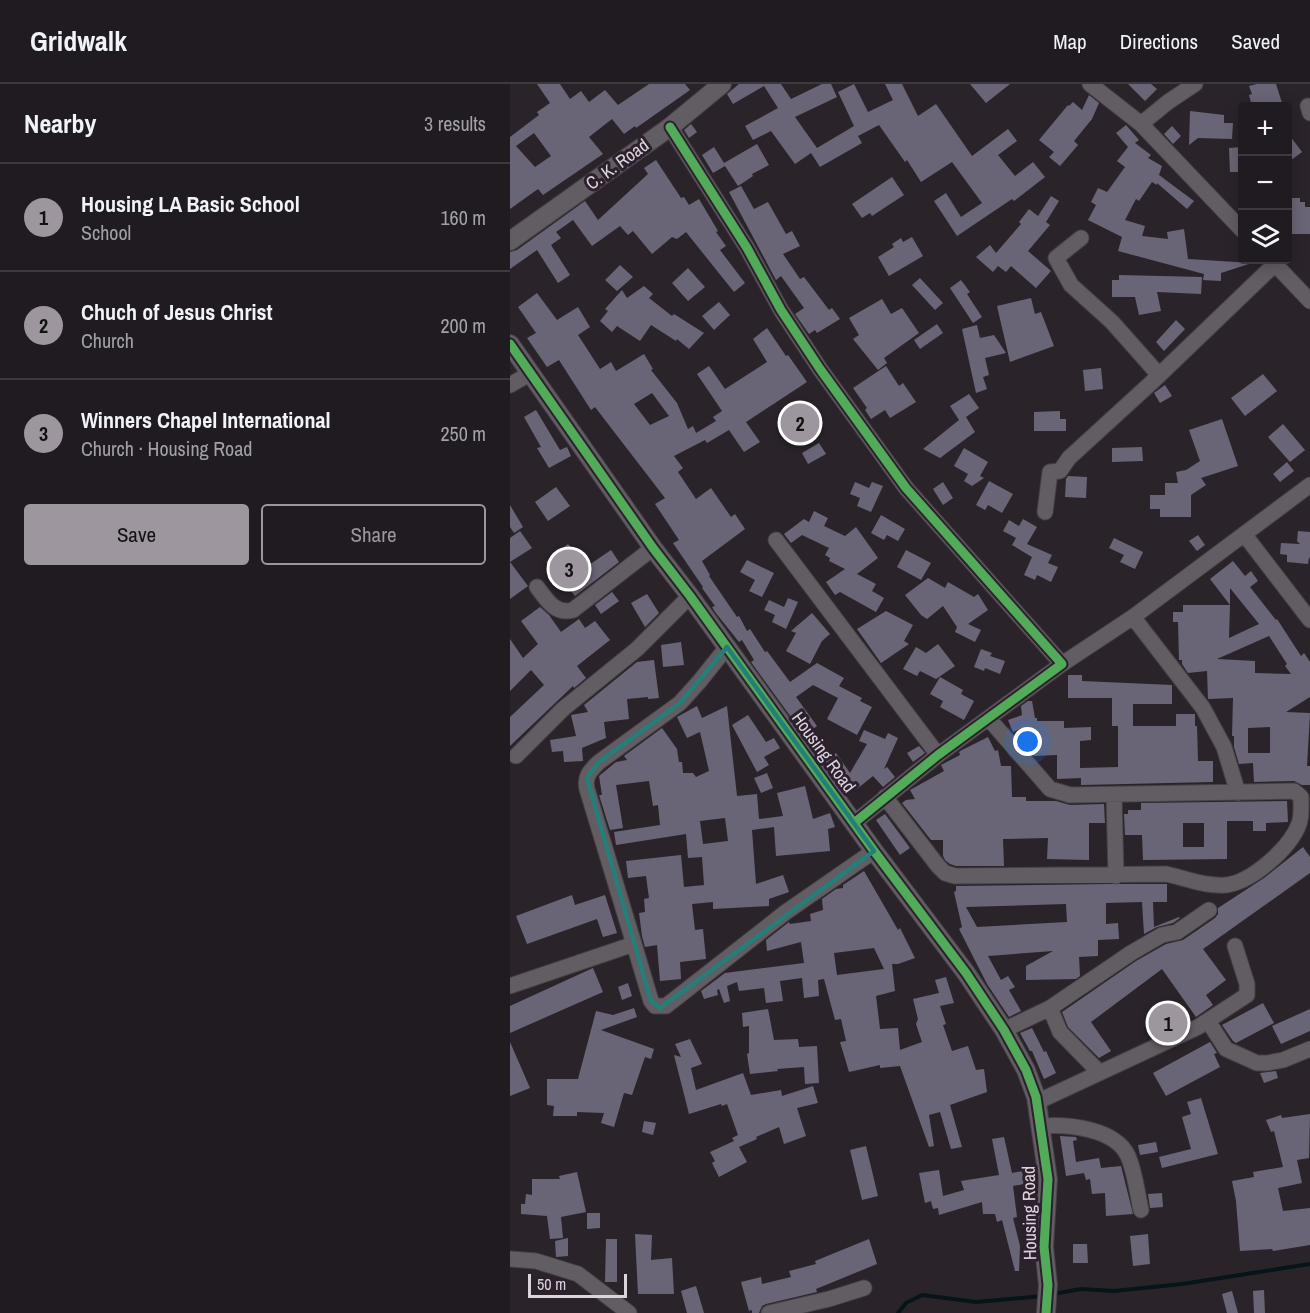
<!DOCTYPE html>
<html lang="en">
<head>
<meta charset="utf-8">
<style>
	:root { --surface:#201b20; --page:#282429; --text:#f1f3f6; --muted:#a2a1a5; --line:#3d393e; --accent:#9e969e }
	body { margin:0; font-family:"Archivo Narrow",sans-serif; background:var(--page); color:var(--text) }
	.controls { position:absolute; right:18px; top:18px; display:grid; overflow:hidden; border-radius:6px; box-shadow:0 3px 15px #0003 }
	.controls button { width:54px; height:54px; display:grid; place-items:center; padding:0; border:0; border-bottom:2px solid var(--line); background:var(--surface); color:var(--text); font:30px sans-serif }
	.scale { position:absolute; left:18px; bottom:15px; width:99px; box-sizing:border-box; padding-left:6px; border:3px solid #dcd4dd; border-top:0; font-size:16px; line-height:21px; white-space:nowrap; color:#dcd4dd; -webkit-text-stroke:4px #2d202e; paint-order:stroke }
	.you { position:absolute; left:518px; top:658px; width:21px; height:21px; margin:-15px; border:4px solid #fff; border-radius:50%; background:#1a73e8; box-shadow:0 0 0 9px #1a73e833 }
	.badge { display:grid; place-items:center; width:39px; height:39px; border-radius:50%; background:var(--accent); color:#111; font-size:20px; font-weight:700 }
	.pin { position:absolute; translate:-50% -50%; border:3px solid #fff; box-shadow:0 2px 6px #0006 }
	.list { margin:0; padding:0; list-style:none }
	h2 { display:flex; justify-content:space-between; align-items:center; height:78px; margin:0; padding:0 24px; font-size:26px }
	h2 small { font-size:20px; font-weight:400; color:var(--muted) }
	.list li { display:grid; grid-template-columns:39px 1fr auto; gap:18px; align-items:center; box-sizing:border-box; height:108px; padding:0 24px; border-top:2px solid var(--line) }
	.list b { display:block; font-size:22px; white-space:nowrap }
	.list p { margin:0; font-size:20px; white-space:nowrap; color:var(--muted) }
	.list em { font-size:20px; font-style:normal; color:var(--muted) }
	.actions { display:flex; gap:12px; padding:18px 24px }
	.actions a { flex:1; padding:14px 0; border:2px solid var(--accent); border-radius:6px; text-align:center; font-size:21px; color:var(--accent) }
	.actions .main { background:var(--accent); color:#111 }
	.icon { flex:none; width:33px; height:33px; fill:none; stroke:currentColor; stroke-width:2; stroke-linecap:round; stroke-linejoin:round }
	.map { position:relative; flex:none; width:800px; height:1229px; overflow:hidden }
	header { display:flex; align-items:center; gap:36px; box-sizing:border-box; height:84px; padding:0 30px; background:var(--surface); border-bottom:2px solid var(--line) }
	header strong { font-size:28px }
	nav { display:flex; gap:33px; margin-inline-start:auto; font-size:21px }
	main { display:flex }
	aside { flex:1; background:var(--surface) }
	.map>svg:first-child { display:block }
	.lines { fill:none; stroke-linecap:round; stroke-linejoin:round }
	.stream { stroke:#07151a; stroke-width:4 }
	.building { fill:#6a6576; fill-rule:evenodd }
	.minor-casing { stroke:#474147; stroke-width:17 }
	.tertiary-casing { stroke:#474147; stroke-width:20 }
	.minor { stroke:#625d63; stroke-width:15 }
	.tertiary { stroke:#625d63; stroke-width:18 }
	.cycleway-casing { stroke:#2d202e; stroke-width:13 }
	.cycleway { stroke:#51ab58; stroke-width:9 }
	.marked { fill:none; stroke:#247f79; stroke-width:4.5; stroke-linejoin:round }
	.labels { text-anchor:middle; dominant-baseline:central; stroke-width:6; stroke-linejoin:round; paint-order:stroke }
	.street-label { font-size:18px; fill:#dcd4dd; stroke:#2d202e }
</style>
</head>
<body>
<header>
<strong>Gridwalk</strong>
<nav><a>Map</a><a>Directions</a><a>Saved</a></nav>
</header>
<main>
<aside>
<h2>Nearby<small>3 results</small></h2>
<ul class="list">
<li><span class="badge">1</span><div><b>Housing LA Basic School</b><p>School</p></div><em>160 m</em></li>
<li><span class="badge">2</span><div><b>Chuch of Jesus Christ</b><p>Church</p></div><em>200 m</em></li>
<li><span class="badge">3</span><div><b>Winners Chapel International</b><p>Church · Housing Road</p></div><em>250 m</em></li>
</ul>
<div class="actions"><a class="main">Save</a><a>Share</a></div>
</aside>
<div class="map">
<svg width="800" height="1229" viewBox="0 0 800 1229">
	<rect width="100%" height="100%" fill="#2a242a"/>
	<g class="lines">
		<!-- stream -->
		<path class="stream" d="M543,1210L571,1205L604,1207L672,1200L800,1180
			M388,1229L396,1219L412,1211L466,1218L533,1212"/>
	</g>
	<!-- building -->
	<path class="building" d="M27,0H50L60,15L71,7L79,18L95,6L108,21L139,0H175L180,6L126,44L125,42L114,50L102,35L79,53L93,70L33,111L28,105L0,125V53L29,31L27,28L40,19ZM24,49L41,72L25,83L6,62Z
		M229,0H271L281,15L312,0H321L327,13L285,33L307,64L344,42L328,8L344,0L358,28L383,16L375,0H392L408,32L426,20L462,72L498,45L507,57L488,71L505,92L523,78L535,93L504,117L502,115L447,152L424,117L436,109L451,133L472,119L442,78L411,98L397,76L395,78L369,41L348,52L352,59L310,83L301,69L285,80L261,47L243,56L235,42L268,24L254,2L223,20L217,10Z
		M460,0H500L476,19Z
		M618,0H641L647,5L635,17Z
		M747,0H766L773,22H742L739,11L742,10L739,2Z
		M579,11L589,19L582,35L564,57L568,61L550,82L539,73L544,68L529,56L558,21L559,22L563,18L572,26Z
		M680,27L714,31V39H723L722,55L688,54L679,61Z
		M181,40L187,48L179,54L174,46Z
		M616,41L629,56L625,59L641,71L638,74L652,82L649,91L684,117L677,125L647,99V101L642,98L629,117L626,115L615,136L635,142L632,152L658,155L657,148L674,145L678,175L742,179L711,189V197L693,196L694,190L608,167L612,153L578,136L586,121L581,118L588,104L597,108L615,83L607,77L618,63L606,49Z
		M662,42L671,52L663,60L654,50Z
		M777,48L792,68L777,79Z
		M247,60L259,81L242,90L243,92L228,102L215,82L203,89L192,71L204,63L214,79Z
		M732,63V88H720L719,64Z
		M146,76L171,114L174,113L179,121L189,115L208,147L206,148L216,162L210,166L235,199L224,208L176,148L167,155L162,153L142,170L123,147L118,151L110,142L82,162L63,136L46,148L51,154L41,161L60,191L48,199L27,166L0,185V168L7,166L75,117L88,136L138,90L134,84Z
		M382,93L394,111L362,132L360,129L352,134L342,120Z
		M231,102L244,125L258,118L276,150L282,147L290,162L273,170L290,195L294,193L319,226L322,224L330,235L307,249L305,246L299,250L285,230L294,224L271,192L266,196L219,108Z
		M541,112L549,117L536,138L540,141L518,167L541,187L526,204L501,182L496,188L488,182L483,188L466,173L480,161L486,169L511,140L509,138L519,125L528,132Z
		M777,114H790V118H795V123H800V150H777Z
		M402,153L413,172L379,192L368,173L384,163L382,160L391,154L393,158Z
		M110,181L123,193L107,207L95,196Z
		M178,184L195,203L178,217L162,199Z
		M609,191L692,193L691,210L647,208L651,227L629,231L625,213H602V196H609Z
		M410,194L433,219L425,226L402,201Z
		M451,196L460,208L457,210L472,233L463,239L440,204Z
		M134,202L143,210L139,214L162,232L164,230L194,249L179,265L167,255L166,257L141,241L130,257L107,242L102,248L90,237L98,227L95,225L112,206L117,214Z
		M27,209L47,236L68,223L80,243L68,251L90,285L101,278L106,287L134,270L143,285L141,286L167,319L178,345L183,342L186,349L206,337L203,333L212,327L187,290L199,282L215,305L257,278L243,255L257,244L276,272L278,271L297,298L236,338L250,358L234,368L219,346L197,359L195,356L164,372L173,384L168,388L186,415L201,404L221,433L225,430L235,445L192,477L200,491L199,492L227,533L229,532L237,547L240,545L255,568L257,567L280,598L307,579L334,594L329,602L352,614L350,617L362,623L347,651L317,635L328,614L303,601L286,613L307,642L295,651L286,640L241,578L244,576L232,556L229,558L205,528L202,523L205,522L192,504L193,503L163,459L169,456L145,420L155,414L85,323L81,326L49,276L37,283L17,254L26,249L8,223ZM142,309L159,332L140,341L124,320Z
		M521,214L525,230L531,228L544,262L500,278L487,222Z
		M372,215L381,230L392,224L409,249L374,274L377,279L368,286L343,255L349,251L339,234Z
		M209,218L220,231L204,246L192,232Z
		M666,236L675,245L654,267L646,258Z
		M427,240L433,249L410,265L404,256Z
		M467,241L470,254L484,251L496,269L475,274L479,291L473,293L477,305L466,309L452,245Z
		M376,282L389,302L393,299L406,318L380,334L375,326L361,335L355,326L357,324L343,304Z
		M591,284L593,305L575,307L573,286Z
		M753,290L767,307L735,332L721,314Z
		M655,301L662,312L650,319L644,309Z
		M459,310L469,324L456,333L465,348L430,374L413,365L449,336L440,322Z
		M26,326L50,366L57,363L61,372L39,384L27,364L31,363L14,333Z
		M550,327V335H556V347H524V328Z
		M712,335L728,382L691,394L696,401L681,411V433H650V425H640V411H655V399H668L666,388L676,386L690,377L679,346Z
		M773,340L795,366L780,378L758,353Z
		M309,359L316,370L298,380L292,369Z
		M632,363L633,377L602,378V364Z
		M454,364L478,378L470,392L474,394L462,402L454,397L458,390L444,382Z
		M777,378L784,387L770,398L763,390Z
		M558,392L577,393L576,414L555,413L556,395Z
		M479,397L503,410L492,429L478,421L475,426L466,421Z
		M345,398L359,404L362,398L373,402L361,428L347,422L350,414L340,410Z
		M433,398L443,414L433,421L423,405Z
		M46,403L60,422L38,437L25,418Z
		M0,421L13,443L4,449L0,443Z
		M304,427L318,434L314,442L335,452L346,443L368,474L347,490L366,500L362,507L374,514L366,528L330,508L325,511L316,498L335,485L319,477L320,474L315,471L319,464L292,451L281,459L274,450L294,435L299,438Z
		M371,431L395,445L388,457L377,451L374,456L361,449Z
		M513,435L527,443L517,460L542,471L538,479L548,483L541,498L527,491L525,496L514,491L522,473L502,461L506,454L493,447L499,436L509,442Z
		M10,447L22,464L0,478L18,502L0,515V454Z
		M788,447L800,448V475L799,473L798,480L777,478V471L770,470L771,459L790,460L787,457Z
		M688,451L695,461L687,467L679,457Z
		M604,454L633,468L625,485L610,478L614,471L599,464Z
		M58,460L76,483L101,466L109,478L65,512L36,478Z
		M396,466L421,479L411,496L387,483Z
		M237,476L264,489L252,513L239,507L245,496L230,488Z
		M723,477L735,492L741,487L748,497L740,503L766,536L767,535L791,572L794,569L800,578V613L776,628L800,629L797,682H800V701H792L784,697L744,698L743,679L729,680L724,663V652H722L723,614L698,615L697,587L678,589L672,580V576H669L668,538H663V528H673V521H720L719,554L749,540L720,504V521L700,495ZM759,552L777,580L775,582L781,590L745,589V577L707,575ZM760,643V669H738V644Z
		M418,494L435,504L438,498L464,513L468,510L478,526L458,540L471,546L465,558L445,548L447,543L433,522L417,535L411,531L395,511Z
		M102,508L109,517L91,530L85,521Z
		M137,510L149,529L135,543L121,519Z
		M278,514L288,518L276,545L262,538L265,531L254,526L259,516L274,523Z
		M30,523L39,531L51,548L69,535L75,544L85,537L100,556L67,582L76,594L64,604L63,602L0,662V633L34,601L21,586L0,607V555L13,574L28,560L11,537Z
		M376,527L403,541L394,557L399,560L371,579L347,545Z
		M302,529L320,550L312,557L300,580L276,567L286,549L281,547Z
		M171,558L174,581L153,583L151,561Z
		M428,560L445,582L426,595L410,587L407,592L393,585L406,563L416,569Z
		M471,565L482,569L480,572L495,577L490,590L475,584L474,587L464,583Z
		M144,576L149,614L138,615V613L117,615L119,635L94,638L96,654L72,664L73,677L54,678L53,667L42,668L40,656L66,652L61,631L78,628L74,621L127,578Z
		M558,591H572V597L662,601V620H623V642H666V630H685V642H687L688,677H703V698L571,701V694L547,695V671L524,672L514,660L512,644L503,648L498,636L512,631L511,622L518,617H522L525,634H527V637H554V644L581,643V656L570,657V684L608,683V642H602V614H558Z
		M430,593L453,606L451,610L464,617L454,636L430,623L433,617L420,610Z
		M187,622L192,634L217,622L227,712L247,710L249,735L273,732L267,709L295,702L303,735L320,729L325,743L318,745L320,767L266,772L264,743L242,746L246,800L273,791L279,808L259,815V822L203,825V818L182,820L185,846L193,845L196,875L170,878L171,895L150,897L147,861L135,863L132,852L129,829L135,828L134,815L139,814L136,792L118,794L116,777L171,771L174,803L194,801L192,773L178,774L176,750L106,761L104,748L150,741L148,721L143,722L139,697L106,701L113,744L100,746L89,711H92L89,692L106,678L117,676L114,672L152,644L167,665L169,678H172L173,689H183L186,693L199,687L190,648L177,654L167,633ZM215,734L218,757L193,760L190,737Z
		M238,631L256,658L264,654L270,664L254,673L259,681L247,688L222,641Z
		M354,646L375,655L378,649L388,654L374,685L377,683L385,693L373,703L363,692L347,705L342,701L340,703L325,686L323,687L315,677L326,669L340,689L357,660L349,657Z
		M478,653L485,667L488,666L491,682H501L502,713H516V717H546L560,721L594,720L595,739H579V776L537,775L538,754L493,755L494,782H446L440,780L435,776L433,772V756H421L392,719L396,716L405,715L400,706L434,687L431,681L450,671L449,668L452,666Z
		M409,662L415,669L403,678L397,669Z
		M257,689L263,704L251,709L244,694Z
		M777,717L778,738L756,739V747H743V737H717V775L633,776L632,751H615L614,730H618V726H631V719ZM673,739H694V763H673Z
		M375,730L400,764L390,771L366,736Z
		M793,763L800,773V789L693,865L716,896L696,911L703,921L686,933L652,885L581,938L601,967L589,974L558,943L552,928L626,877L656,860L673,856L705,834L708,830V824L754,794Z
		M354,787L388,846L390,844L405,874L388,880H382L385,907L366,912L370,945L388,944L390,966L412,958L406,940L408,935L403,915L429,909L425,896L436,893L444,919L430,922L436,940L433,941L442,967L458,962L466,986L474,985L477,1008L440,1021L452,1063L441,1065L430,1028L419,1031L424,1062L419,1063L390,982L370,984V981L339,988L330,958L336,957L331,935L325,936L314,895L308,896L309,912L294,914L292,894L270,897L273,917L256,919L254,904L229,907L227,898L217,902L220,917L214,919L209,905L207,906L208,911L194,915L191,907L215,889L294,879L291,858L257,867L256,856L279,838L280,840L301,837L300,830L313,826L312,815L326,805L333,804V801ZM364,864L374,885L327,891L324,869Z
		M601,800H657V818H643L644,843L669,833L670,834L663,839L647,843L634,850L632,818L596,819V840L608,839L609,855L588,856V872L569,873L570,892L566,895L516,896V882L543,867L478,872L491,896L498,892L505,903L499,906L511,927L499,933L477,900L449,845L452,843L444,808L446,807V802ZM556,820L557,838L467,843L456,823Z
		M62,811L65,821L95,811L107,849L93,853L87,835L17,860L6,832Z
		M83,884L93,908L0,949V922Z
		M118,899L122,912L112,916L108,903Z
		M753,919L764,939L726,959L723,957L712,941Z
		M124,924L127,933L91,946L144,965L141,975L135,973L122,1011L114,1009L104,1043L91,1039L94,1029L67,1028V1032H43L44,1022L37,1021V995H68L86,927L103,931Z
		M258,925L264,956L288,955L289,963L307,962L309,999L295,1000L294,983L267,985L268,987L240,990L237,970L239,969V942L233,943L232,929Z
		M800,925V947L771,960L762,942Z
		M522,944L534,968L536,967L546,989L534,995L522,967H520L510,949Z
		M180,955L192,980L181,984L186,1006L233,989L241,1011L271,1006L272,1012L303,1002L308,1019L287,1024L296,1052L274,1060L269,1043L246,1053L247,1055L229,1063L237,1078L209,1093L202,1079L205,1077L200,1068L224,1057L222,1054L228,1051L217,1020L212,1022L211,1020L179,1030L164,971L171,973L165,960Z
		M0,958L20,1004L0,1012Z
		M700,958L707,969L704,970L710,983L656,1012L643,989Z
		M766,987L768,994L754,999L750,989Z
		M691,1014L708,1070L652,1084L649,1073L681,1065L672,1033L681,1030L677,1018Z
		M800,1030L799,1074L787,1076L792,1099L768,1104L773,1127L800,1124V1161L763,1167L762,1165L730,1167L726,1117L722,1097L744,1093L743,1088L773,1083L764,1047L761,1048L756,1036L771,1031L772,1034Z
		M134,1037L146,1039L143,1051L132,1048Z
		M550,1052L566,1053L567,1056L563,1057L566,1078L589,1074L591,1084L611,1082L623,1130L596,1132L595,1109L582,1110L580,1095L576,1096L574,1089L556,1092Z
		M494,1053L502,1089L512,1087L514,1100L503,1102L507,1133L503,1134L510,1162L509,1187H505L492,1136L487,1138L485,1130H473L472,1118L429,1131L428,1124L423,1125L421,1117L415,1119L409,1089L429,1086L433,1112L454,1106L451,1097L489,1091L482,1055Z
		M646,1058L648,1068L630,1071L628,1061Z
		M356,1062L368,1112L352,1116L340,1066Z
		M67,1088L76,1128L51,1133L53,1154L40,1155L37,1132L11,1130V1120H15L16,1110L22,1111V1095H50L49,1092Z
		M652,1109L653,1123L640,1124L638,1110Z
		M77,1129H90V1144L77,1145Z
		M125,1150L142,1151L141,1176L162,1174L164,1210H128Z
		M638,1150L640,1180L623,1182L620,1152Z
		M58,1154V1172L46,1173L45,1157Z
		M96,1155H107V1198H95Z
		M359,1155L367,1180L306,1205L307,1208L256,1220L252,1222L249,1229H242V1226L239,1227L231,1198L251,1193L252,1200L281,1193L279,1187L306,1180L305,1177Z
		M563,1160H577L578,1179H563Z
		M186,1202L194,1229H177L171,1207Z
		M754,1206L755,1229H744L743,1207Z
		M722,1207L728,1229H717L712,1210Z"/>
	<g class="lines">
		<defs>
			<path id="minor" d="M580,0L631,40L732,146
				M798,22L800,29
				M631,40L658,18L685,0
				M160,43L237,164L271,226L310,285L396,404L552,580L428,671L344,739
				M571,154L546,174L561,201L602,238L649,291
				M761,176L800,217
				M0,301L21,289
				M535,428L540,388L550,387L559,374L641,299L765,180
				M734,450L800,536
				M266,456L428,671
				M27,503C37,516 45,531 63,526L143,464
				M623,533L693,624L714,663L728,709
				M552,580L623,533L800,401
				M6,672L53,625L127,565L180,512
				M604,711L606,792
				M375,713L428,782L435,789L445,792L656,790C675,794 696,803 716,801C742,798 780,764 789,740C792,732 791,721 791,713L784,707L560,711L540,705L479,635
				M124,860L141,917L145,922H156L276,828L364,767
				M0,902L124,860L77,705C74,692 81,686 89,678L170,619L189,598L217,563
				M698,937L716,965L747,979H757L773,976L800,965
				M494,946L540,924
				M590,989L550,948L540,924L621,869L652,851L667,848L699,826
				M527,1018L688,943L737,911V900L725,862
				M531,1042C557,1040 605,1044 618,1072C625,1088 627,1108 631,1126
				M0,1175L26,1177L68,1190L119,1229
				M259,1229L319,1215L354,1204"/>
			<path id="tertiary" d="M0,157L160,43L212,0
				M0,260L143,464L180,512L364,767L456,889L494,946L516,986L526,1013L538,1095L534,1163L538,1201L536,1229"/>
		</defs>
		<!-- minor casing -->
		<use href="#minor" class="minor-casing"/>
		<!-- tertiary casing -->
		<use href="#tertiary" class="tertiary-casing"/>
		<!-- minor -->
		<use href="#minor" class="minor"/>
		<!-- tertiary -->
		<use href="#tertiary" class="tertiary"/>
		<defs>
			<path id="cycleway" d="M160,43L237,164L271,226L310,285L396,404L552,580L428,671L344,739
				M0,260L143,464L180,512L364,767L456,889L494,946L516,986L526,1013L538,1095L534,1163L538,1201L536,1229"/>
		</defs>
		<!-- cycleway casing -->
		<use href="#cycleway" class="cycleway-casing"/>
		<!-- cycleway -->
		<use href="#cycleway" class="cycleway"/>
	</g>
	<!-- marked area -->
	<path class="marked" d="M217,563L364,767L150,924L141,917L77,694L89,678L170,619Z"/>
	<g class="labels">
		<!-- street labels -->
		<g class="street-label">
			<text transform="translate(107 80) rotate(-36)">C. K. Road</text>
			<text transform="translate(314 668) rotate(54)">Housing Road</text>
			<text transform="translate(519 1129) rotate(-91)">Housing Road</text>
		</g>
	</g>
</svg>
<div class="controls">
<button>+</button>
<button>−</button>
<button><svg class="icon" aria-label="layers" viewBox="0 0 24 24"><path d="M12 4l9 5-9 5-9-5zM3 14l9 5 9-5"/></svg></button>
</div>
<div class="scale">50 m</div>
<div class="you"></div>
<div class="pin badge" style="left:658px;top:939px">1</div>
<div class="pin badge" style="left:290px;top:339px">2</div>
<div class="pin badge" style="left:59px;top:485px">3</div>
</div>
</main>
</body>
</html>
